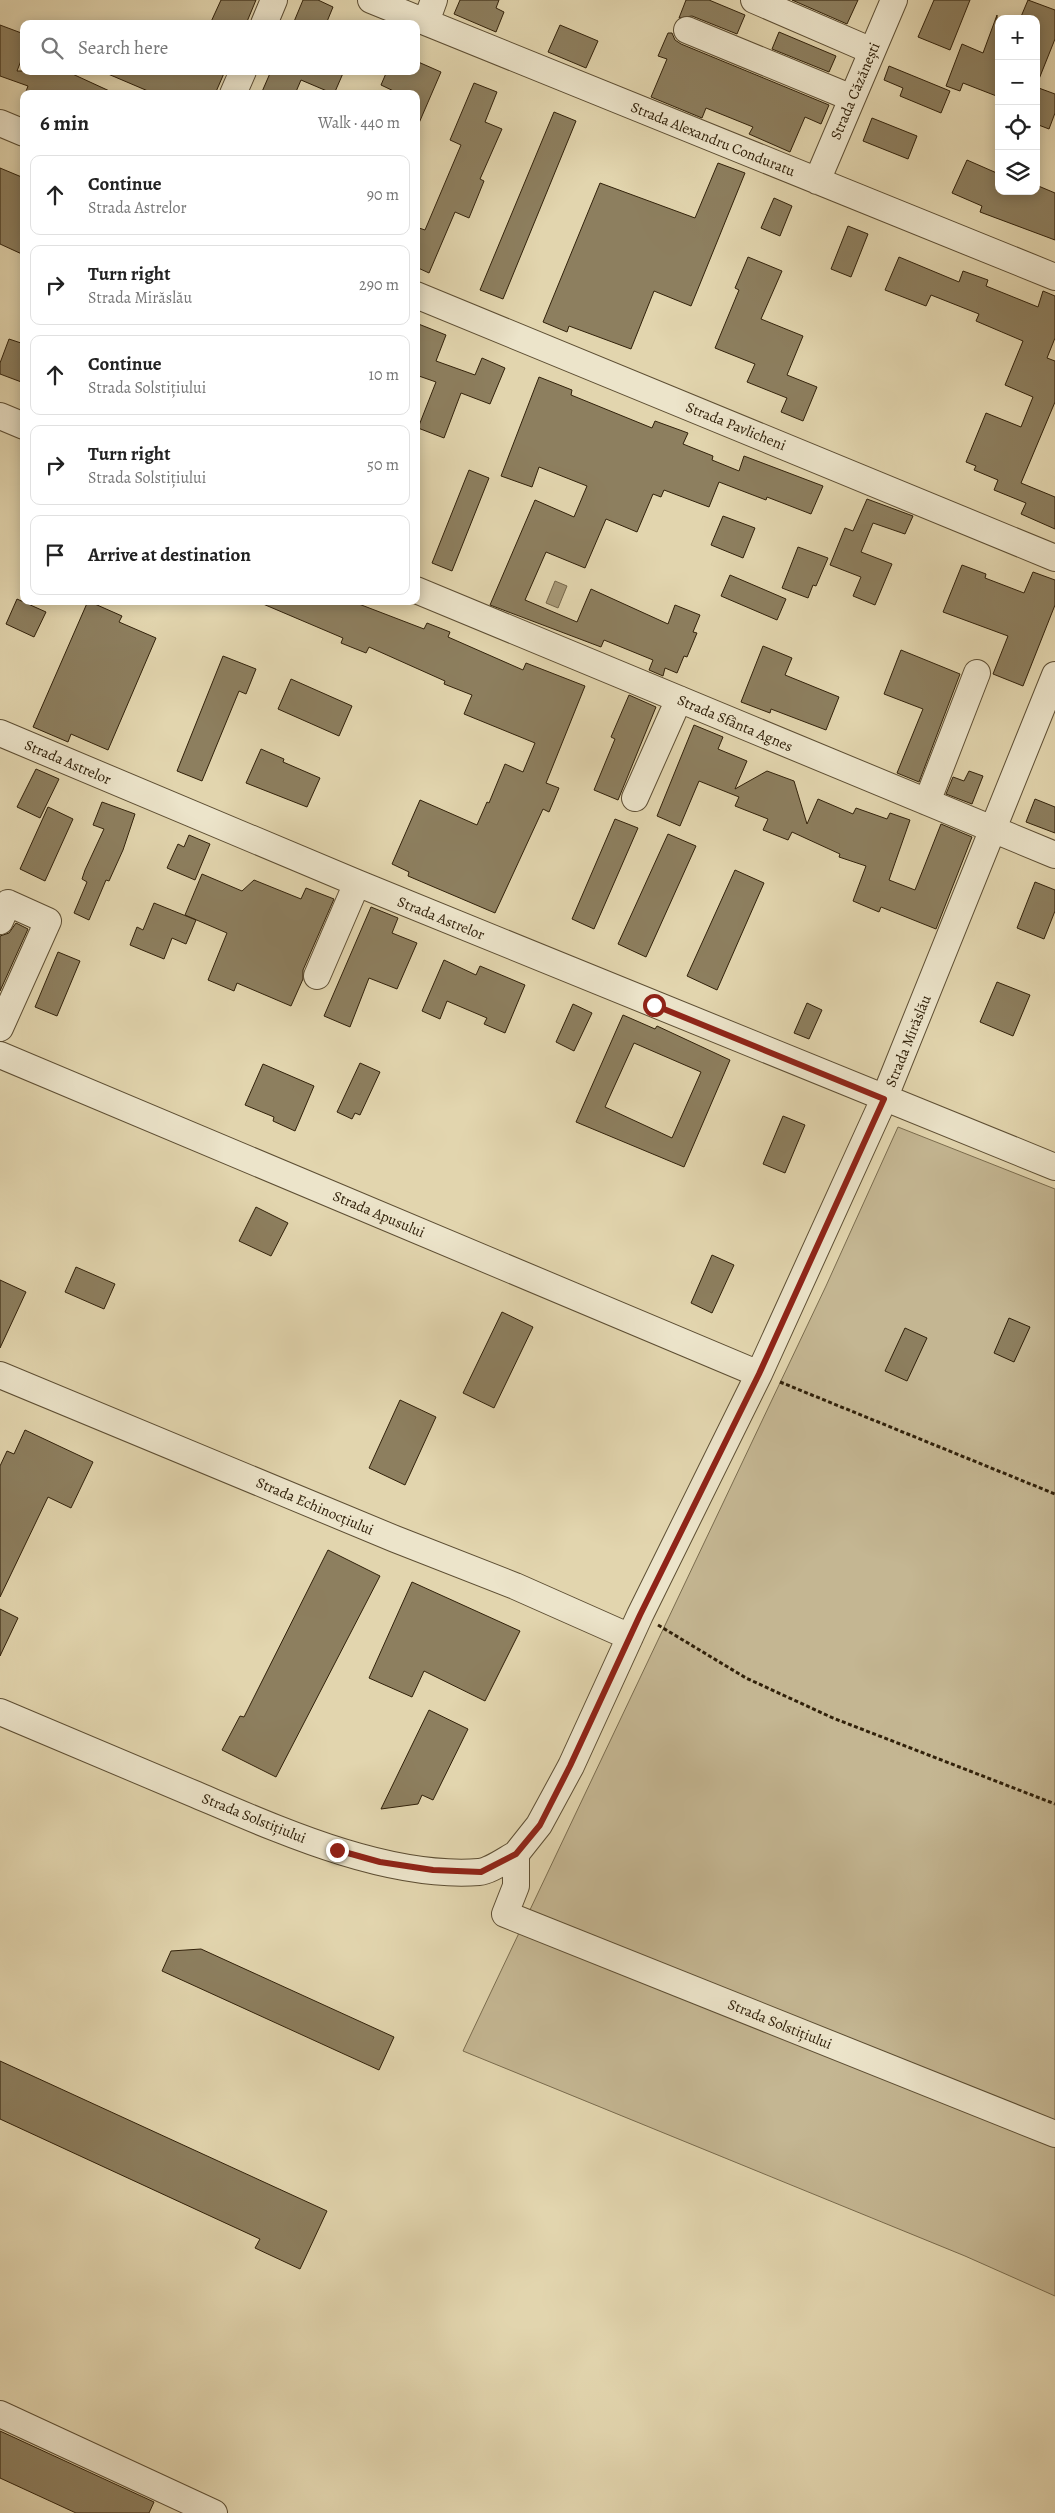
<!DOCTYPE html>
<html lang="en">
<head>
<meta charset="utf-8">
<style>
	:root { --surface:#fff; --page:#f2f2f2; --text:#222; --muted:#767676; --line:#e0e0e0 }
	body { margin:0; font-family:Alegreya,serif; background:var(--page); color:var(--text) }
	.controls { position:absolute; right:15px; top:15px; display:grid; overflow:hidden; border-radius:10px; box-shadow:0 2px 12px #0003 }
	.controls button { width:45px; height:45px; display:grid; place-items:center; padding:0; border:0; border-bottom:1px solid var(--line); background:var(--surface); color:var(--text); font:25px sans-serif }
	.stop { position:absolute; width:15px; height:15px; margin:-11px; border:4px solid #8f2418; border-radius:50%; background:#fff }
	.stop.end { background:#8f2418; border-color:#fff; box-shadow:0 1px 5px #0008 }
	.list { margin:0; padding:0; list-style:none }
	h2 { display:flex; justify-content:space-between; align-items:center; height:65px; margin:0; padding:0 20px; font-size:21px }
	h2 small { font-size:16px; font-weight:400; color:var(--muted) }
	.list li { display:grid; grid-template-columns:32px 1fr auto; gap:15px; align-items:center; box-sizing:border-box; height:80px; margin:0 10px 10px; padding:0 10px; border:1px solid var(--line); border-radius:10px }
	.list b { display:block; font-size:19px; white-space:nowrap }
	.list p { margin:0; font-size:16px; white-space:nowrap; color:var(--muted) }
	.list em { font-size:16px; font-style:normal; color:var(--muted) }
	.icon { flex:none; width:28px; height:28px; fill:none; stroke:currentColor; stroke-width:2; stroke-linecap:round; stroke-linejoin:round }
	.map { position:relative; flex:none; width:1055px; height:2513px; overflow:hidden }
	.search { position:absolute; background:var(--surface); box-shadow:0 2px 12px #0003; left:20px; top:20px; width:400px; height:55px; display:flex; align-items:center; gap:12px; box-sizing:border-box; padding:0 18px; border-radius:10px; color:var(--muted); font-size:19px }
	.panel { position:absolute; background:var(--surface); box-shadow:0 2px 12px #0003; left:20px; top:90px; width:400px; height:515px; border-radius:10px }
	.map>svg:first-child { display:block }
	.green { fill:#c4b692; stroke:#7a6c4e }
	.water { fill:#a69876; stroke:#77684b }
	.building { fill:#8d7f5f; stroke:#31210a; fill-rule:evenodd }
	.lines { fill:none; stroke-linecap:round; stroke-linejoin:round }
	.minor-casing { stroke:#5d4e33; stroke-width:28 }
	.path { stroke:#31210a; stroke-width:3; stroke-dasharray:4 2.5; stroke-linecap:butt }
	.minor { stroke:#ece4ca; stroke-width:26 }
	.route { stroke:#8f2418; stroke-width:6 }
	.labels { text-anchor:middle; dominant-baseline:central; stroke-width:4.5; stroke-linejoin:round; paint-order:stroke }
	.street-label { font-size:15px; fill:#31210a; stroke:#ece4ca }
</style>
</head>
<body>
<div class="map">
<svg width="1055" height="2513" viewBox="0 0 1055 2513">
	<rect width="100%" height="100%" fill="#e2d5ae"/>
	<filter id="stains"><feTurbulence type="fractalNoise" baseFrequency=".004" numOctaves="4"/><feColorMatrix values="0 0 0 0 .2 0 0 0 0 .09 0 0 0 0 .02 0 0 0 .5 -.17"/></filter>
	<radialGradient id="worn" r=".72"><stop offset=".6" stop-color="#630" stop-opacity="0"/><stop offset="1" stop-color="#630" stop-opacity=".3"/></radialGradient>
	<!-- green -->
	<path class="green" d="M898,1127L1055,1189V2296L965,2256L463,2051L826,1286Z"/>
	<!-- water -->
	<path class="water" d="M555,581L567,586L558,608L546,603Z"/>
	<!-- building -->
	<path class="building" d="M221,0H256L246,24H210Z
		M303,0H318L333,7L326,24H293Z
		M460,0H499L496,8L504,12L496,32L454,14Z
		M686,0H709L745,15L737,34L692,16L679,18Z
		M792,0H858L847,24Z
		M934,0H970L950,50L918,37Z
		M1028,0L1055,10V39L1037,84L1036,19H1020Z
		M997,15L999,97L963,83L960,91L946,86L962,44L983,53Z
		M0,25L24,34V53L17,71H66L116,94H25L28,86L0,76Z
		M560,25L598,41L586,68L548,52Z
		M779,32L836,56L829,72L772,49Z
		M668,33H672L675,40L681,44L829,105L821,124L805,117L790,152L749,134L753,127L706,108L702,118L651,97L667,59L658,56Z
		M416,61L441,72L416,130V94H400L381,85L387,71H416Z
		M889,66L950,91L941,113L900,96L903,88L884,80Z
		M101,71H225L215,94H155Z
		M271,71H344L334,94L301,80L295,94H261Z
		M474,83L497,92L485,122L502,129L480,179L484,181L469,218L455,212L429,273L416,267V227L425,230L461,145L450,140Z
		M1036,87L1055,94V113L1049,129L1036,124Z
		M554,112L576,121L503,299L480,290Z
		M872,118L917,136L908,159L863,141Z
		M967,160L999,174V191H1036V185L1055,193V240L980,212L982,206L952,193Z
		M718,163L745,173L691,306L654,291L631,349L569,326L567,332L543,322L600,183L695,218Z
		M0,168L24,178V255L0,244Z
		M774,198L792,206L780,236L761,228Z
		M848,226L868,234L851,277L831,269Z
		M748,257L782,271L761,319L803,336L787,375L817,387L803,421L781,412L787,398L747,382L755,364L715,348L739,290L735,288Z
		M899,257L959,282L963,271L988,280L986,286L1038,307L1043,291L1055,296V338L1047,358L1055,361V402L1021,483L1055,497V529L1021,514L1026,503L994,490L998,480L974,470L976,466L966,462L986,413L1021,427L1033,397L1005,385L1023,341L976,321L979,314L931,295L926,306L885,290Z
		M416,323L446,335L436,361L475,375L482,358L505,368L490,404L461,393L444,438L418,428L436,382L416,375Z
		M9,339L24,344V383L0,374V363Z
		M539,377L572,390L571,395L652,428L655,421L688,433L683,444L713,456L712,460L739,471L744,456L823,486L811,514L767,497L766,500L719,482L709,507L664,490L661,497L653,494L637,532L606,519L585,568L546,552L525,600L577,622L591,589L668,624L675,605L700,615L693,632L697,633L687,657L684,656L677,673L665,668L663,676L649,670L653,660L604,640L601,647L490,605L535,500L574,517L587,486L539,467L532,487L501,476Z
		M469,470L489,478L452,571L432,563Z
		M867,499L913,516L905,534L873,523L861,552L892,564L875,605L853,596L861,577L830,565L845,528L853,531Z
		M723,516L755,528L743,558L711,545Z
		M798,547L828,558L816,586L813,585L808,598L782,588Z
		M962,565L986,574L985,578L1024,593L1033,572L1055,580V605L1023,686L993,674L1008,636L943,612Z
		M730,575L786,599L777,620L721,596Z
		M17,599L46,612L34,637L6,624Z
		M88,601L122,616L119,622L156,638L108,750L71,734L68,742L33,727Z
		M256,601H351L424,629L427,623L450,632L448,637L523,670L526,663L585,686L546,783L559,788L549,812L543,809L495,913L408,876L409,872L392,864L420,800L477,825L487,802L489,803L505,764L523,772L535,743L464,714L472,695L444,684L445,681L369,647L366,653L341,643L343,638Z
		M763,646L792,658L785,675L839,697L826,730L771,709L770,713L741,702Z
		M901,650L960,674L919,782L897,773L923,709L884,694Z
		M223,656L256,669L246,694L239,691L202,781L177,771Z
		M291,679L352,706L339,736L278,709Z
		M629,695L656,707L618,800L594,790L615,739L611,737Z
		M694,725L723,737L718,749L747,761L735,789L767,771L794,781L807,824L818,799L853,814L856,808L887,819L890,813L910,820L889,880L915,890L941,824L972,837L936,929L881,907L879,912L853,901L866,866L839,857L840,854L792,832L788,840L763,830L768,819L735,806L739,797L699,781L680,826L657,816Z
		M261,749L284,759L283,762L320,778L307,807L246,783Z
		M36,769L59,779L40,818L17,807Z
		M969,771L983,776L972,804L946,794L953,777L964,781Z
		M1035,799L1055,807V833L1026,822Z
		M102,802L135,814L123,850L109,881L106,880L89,920L74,913L87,882L82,879L85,870L104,829L93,825Z
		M48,807L73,819L45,881L20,869Z
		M615,819L638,828L594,929L572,919Z
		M668,834L696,846L646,957L618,944Z
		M189,835L210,844L195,880L167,868L178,844L184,847Z
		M735,870L764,883L717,990L687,976Z
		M202,874L242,891L254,880L301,899L306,888L334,899L303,970V979L291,1006L237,983L234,991L208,980L227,933L185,915Z
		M1035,882L1055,890V911L1044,939L1017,928Z
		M154,903L196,920L186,944L172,938L164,959L130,945L137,927L143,930Z
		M371,907L398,918L392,933L417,943L397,989L369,978L350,1027L324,1016Z
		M16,923L28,929L0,991V936L9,933Z
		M58,952L80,961L57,1016L35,1007Z
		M444,960L476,975L480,966L525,985L505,1033L484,1024L487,1018L447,1001L440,1019L422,1011Z
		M997,982L1030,995L1013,1036L980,1022Z
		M807,1003L822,1010L809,1039L794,1033Z
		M573,1004L592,1013L574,1051L556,1042Z
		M623,1015L655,1029L657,1026L730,1060L684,1167L576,1122ZM634,1043L701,1072L672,1138L605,1107Z
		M360,1063L380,1072L360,1115L355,1113L352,1119L337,1112Z
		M263,1064L314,1086L295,1131L273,1121L274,1117L245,1105Z
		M783,1116L805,1125L785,1173L763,1164Z
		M256,1207L288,1223L271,1256L239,1241Z
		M712,1255L734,1265L712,1313L691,1303Z
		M76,1267L115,1284L104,1309L65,1292Z
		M0,1280L26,1292L0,1348Z
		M502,1312L533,1327L494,1408L463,1393Z
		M1009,1318L1030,1327L1014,1362L994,1353Z
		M905,1328L927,1338L907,1381L885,1371Z
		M400,1400L436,1417L405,1485L369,1468Z
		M25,1430L93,1462L71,1508L48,1497L0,1597V1466L7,1451L14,1454Z
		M328,1550L380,1576L276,1777L222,1750L240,1716L244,1717Z
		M412,1582L520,1631L485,1701L424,1671L412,1697L369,1678Z
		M0,1609L18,1618L0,1656Z
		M429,1710L468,1729L433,1800L422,1795L418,1804L381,1809Z
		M201,1949L394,2037L379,2070L162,1971L171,1951Z
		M0,2061L327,2211L300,2269L255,2248L260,2239L0,2119Z
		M0,2431L154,2502L149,2513H76L0,2478Z"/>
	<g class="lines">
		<defs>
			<path id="minor" d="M371,0L1055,277
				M754,0L872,51
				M426,22L434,0
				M264,24L274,0
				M687,30L852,98
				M233,94L243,71
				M0,123L24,133
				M817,181L894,0
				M416,295L1055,558
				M0,416L24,426
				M416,590L1055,855
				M1055,675L884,1099L759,1374L640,1615L571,1766L539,1825L516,1854V1886L505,1914L1055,2134
				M0,733L357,883L1055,1167
				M635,798L679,699
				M927,802L977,673
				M0,921L8,903L48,921L0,1028
				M317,976L357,883
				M0,1055L759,1374
				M0,1375L395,1539L515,1586L630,1637
				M0,1712C64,1739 128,1766 192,1793C277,1829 385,1879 479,1872C490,1871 505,1860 516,1854
				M0,2414L214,2513"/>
		</defs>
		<!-- minor casing -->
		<use href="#minor" class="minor-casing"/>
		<!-- path -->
		<path class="path" d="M780,1382L1055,1494
			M658,1625L746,1678L833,1718L1055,1804"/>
		<!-- minor -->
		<use href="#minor" class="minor"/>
	</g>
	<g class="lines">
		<!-- route -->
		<path class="route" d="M337,1850L380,1862L433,1870L481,1872L516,1854L540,1825L570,1766L640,1615L759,1374L884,1099L654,1005"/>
	</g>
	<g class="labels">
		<!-- street labels -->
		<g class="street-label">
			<text transform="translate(855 91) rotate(-67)">Strada Căzănești</text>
			<text transform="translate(713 139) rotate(22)">Strada Alexandru Conduratu</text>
			<text transform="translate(736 426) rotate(22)">Strada Pavlicheni</text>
			<text transform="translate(735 723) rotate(23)">Strada Sfânta Agnes</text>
			<text transform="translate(68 762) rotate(23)">Strada Astrelor</text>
			<text transform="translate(441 918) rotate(22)">Strada Astrelor</text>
			<text transform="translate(908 1041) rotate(-68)">Strada Mirăslău</text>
			<text transform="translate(379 1214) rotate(23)">Strada Apusului</text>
			<text transform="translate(315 1506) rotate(23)">Strada Echinocțiului</text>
			<text transform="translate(254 1818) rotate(22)">Strada Solstițiului</text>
			<text transform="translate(780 2024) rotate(22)">Strada Solstițiului</text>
		</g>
	</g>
	<rect width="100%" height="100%" filter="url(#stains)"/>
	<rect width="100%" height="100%" fill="url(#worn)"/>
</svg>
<div class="controls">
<button>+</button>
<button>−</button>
<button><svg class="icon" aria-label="locate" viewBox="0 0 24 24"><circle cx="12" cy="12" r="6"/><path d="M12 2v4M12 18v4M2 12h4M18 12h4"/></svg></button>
<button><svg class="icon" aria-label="layers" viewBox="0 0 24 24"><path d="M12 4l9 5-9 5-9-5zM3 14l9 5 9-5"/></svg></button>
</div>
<div class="stop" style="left:654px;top:1005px"></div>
<div class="stop end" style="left:337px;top:1850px"></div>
<div class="search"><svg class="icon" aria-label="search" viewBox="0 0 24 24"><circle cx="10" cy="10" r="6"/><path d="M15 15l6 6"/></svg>Search here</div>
<section class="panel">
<h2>6 min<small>Walk · 440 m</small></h2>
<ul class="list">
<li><svg class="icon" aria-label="ahead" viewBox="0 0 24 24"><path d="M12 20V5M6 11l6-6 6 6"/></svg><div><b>Continue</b><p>Strada Astrelor</p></div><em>90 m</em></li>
<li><svg class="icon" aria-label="right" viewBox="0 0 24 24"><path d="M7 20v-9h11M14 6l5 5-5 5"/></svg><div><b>Turn right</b><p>Strada Mirăslău</p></div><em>290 m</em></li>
<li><svg class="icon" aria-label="ahead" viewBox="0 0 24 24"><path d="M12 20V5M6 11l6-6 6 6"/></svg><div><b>Continue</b><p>Strada Solstițiului</p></div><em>10 m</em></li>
<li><svg class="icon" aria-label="right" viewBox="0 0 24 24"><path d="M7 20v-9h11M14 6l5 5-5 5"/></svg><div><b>Turn right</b><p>Strada Solstițiului</p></div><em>50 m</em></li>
<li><svg class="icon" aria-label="arrive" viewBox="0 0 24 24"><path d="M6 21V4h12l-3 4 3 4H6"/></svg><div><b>Arrive at destination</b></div></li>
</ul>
</section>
</div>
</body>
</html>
